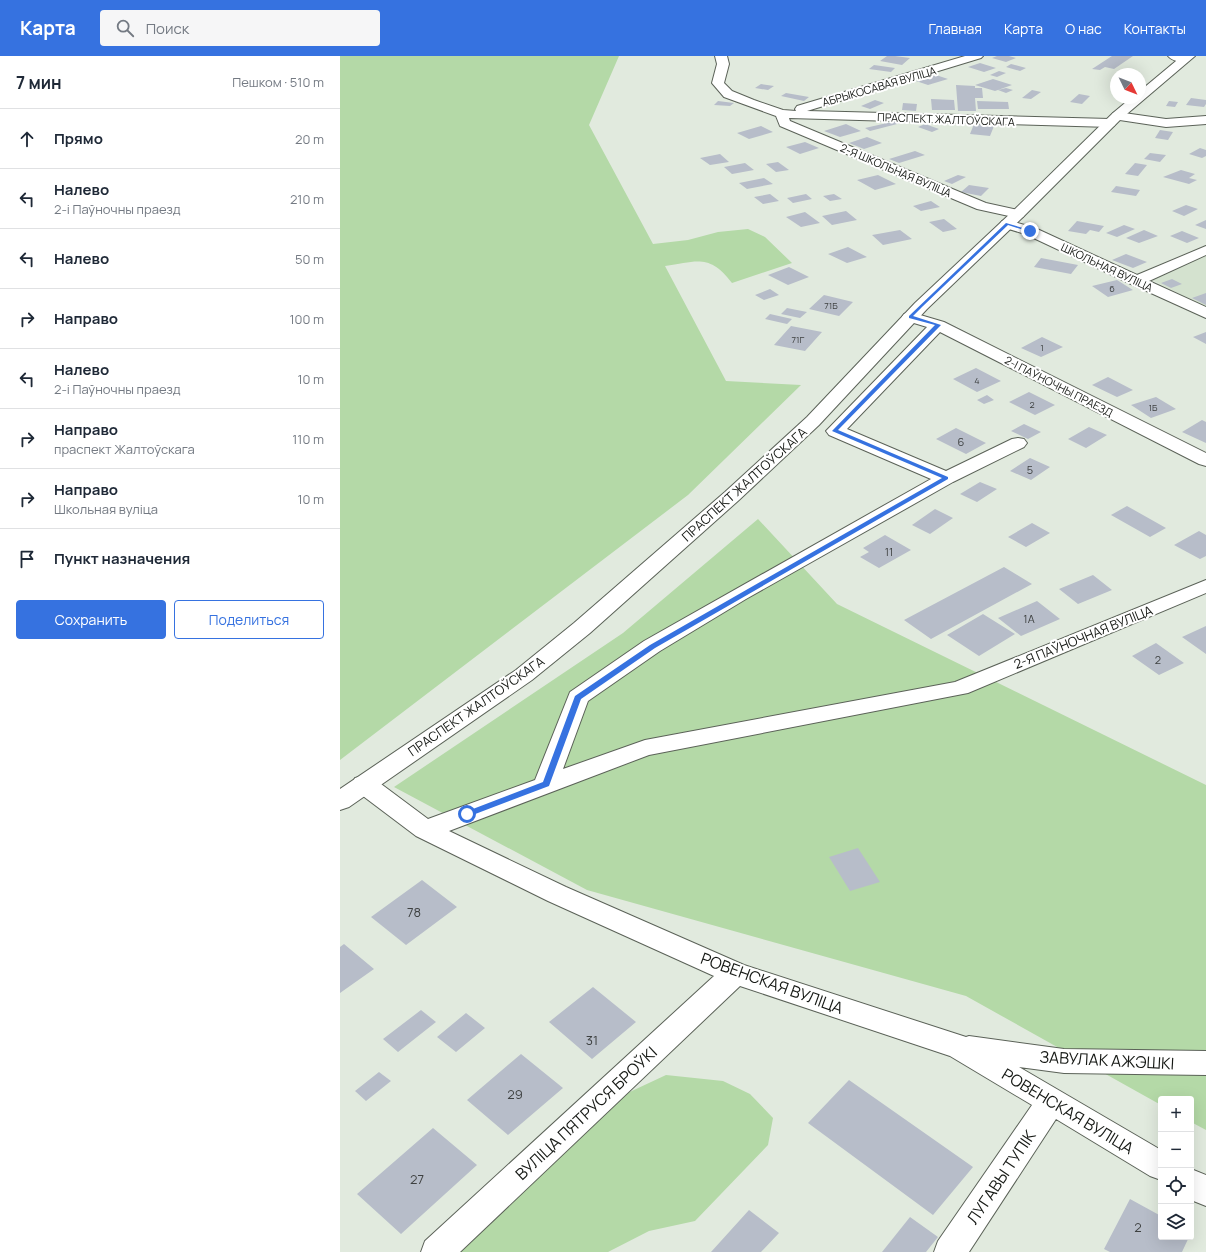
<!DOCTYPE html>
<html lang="ru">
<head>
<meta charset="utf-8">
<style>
	:root { --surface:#fff; --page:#f6f6f7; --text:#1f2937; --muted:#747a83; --line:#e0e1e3; --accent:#3672e0 }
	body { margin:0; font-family:Manrope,sans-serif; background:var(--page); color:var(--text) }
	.controls { position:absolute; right:12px; bottom:12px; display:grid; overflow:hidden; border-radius:4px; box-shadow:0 4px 16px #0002 }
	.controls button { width:36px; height:36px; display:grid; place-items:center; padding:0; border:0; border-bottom:1px solid var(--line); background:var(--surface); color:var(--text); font:20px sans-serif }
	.compass { position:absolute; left:770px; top:12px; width:36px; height:36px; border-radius:50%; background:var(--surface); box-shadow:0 4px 16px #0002; rotate:133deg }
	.stop { position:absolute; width:12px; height:12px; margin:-9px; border:3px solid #3672e0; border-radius:50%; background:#fff }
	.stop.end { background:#3672e0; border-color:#fff; box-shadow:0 1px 4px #0008 }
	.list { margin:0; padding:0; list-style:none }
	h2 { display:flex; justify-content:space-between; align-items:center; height:52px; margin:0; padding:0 16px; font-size:17px }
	h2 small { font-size:13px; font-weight:400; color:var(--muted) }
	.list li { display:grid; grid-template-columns:26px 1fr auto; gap:12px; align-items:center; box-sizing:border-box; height:60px; padding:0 16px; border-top:1px solid var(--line) }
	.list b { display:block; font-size:15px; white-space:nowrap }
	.list p { margin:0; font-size:13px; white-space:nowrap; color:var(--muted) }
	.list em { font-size:13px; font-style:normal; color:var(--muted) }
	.actions { display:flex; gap:8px; padding:12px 16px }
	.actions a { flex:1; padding:9px 0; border:1px solid var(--accent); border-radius:4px; text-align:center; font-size:14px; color:var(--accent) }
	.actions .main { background:var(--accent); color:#fff }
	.icon { flex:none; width:22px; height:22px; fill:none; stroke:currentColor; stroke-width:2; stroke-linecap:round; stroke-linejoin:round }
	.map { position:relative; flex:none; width:866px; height:1196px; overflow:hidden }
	header { display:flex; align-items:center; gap:24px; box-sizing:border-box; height:56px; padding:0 20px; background:var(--accent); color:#fff }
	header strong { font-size:19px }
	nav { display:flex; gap:22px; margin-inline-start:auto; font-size:14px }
	.search { width:280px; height:36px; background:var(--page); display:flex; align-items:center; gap:10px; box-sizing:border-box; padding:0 14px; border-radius:4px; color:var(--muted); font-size:15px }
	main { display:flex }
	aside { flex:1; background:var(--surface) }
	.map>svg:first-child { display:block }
	.built { fill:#d4e2cf }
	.green { fill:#b4d9a7 }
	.building { fill:#b7bdc9 }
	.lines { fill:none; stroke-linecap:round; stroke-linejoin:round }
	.minor-casing { stroke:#5b6258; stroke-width:2 }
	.primary-casing { stroke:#5b6258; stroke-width:2 }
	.minor { fill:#fff; fill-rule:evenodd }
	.primary { fill:#fff; fill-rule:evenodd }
	.route { fill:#3672e0 }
	.labels { text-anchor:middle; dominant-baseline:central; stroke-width:4; stroke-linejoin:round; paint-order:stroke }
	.far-number-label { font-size:9px; fill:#3e4141 }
	.far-street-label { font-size:11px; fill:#151814; stroke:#fff }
	.number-label { font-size:11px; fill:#3e4141 }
	.street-label { font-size:13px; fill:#151814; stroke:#fff }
	.near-number-label { font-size:13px; fill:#3e4141 }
	.near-street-label { font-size:16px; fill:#151814; stroke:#fff }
</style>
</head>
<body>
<header>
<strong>Карта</strong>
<div class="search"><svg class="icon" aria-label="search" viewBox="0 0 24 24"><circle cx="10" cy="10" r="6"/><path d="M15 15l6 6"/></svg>Поиск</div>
<nav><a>Главная</a><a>Карта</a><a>О нас</a><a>Контакты</a></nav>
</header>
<main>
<aside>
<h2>7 мин<small>Пешком · 510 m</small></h2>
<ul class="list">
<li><svg class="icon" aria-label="ahead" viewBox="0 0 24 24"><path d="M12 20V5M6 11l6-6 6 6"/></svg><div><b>Прямо</b></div><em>20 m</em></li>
<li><svg class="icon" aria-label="left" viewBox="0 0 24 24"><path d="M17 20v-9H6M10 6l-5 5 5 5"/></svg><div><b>Налево</b><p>2-і Паўночны праезд</p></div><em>210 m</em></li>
<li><svg class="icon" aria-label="left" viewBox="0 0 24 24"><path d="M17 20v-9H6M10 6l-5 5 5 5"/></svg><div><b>Налево</b></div><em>50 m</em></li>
<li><svg class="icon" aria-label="right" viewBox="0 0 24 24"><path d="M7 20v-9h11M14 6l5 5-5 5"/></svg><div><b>Направо</b></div><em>100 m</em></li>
<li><svg class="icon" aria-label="left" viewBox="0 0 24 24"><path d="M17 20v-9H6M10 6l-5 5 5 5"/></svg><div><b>Налево</b><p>2-і Паўночны праезд</p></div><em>10 m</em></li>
<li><svg class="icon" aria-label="right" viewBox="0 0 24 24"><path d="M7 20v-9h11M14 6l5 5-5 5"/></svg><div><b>Направо</b><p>праспект Жалтоўскага</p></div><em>110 m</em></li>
<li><svg class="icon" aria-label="right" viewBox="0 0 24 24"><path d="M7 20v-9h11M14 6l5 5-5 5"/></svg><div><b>Направо</b><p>Школьная вуліца</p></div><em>10 m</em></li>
<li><svg class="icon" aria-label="arrive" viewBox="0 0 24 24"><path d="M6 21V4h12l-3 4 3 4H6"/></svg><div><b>Пункт назначения</b></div></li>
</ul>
<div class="actions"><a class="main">Сохранить</a><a>Поделиться</a></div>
</aside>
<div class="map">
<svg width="866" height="1196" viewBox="0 0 866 1196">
	<rect width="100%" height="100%" fill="#e1eade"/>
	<!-- built -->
	<path class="built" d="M866,200V251L810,223Z"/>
	<!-- green -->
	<path class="green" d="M0,0H279L249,69L313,188L348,184L378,176L408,173L425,181L452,207L392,227C370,198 358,205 325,210L386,325L461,329L348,439L0,704Z
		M418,463L497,548L866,729V1074L851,1066V1043H821V1049L626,940L247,834L54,731L283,577Z
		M326,1019L383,1025L410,1038L433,1062L428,1089L355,1165L309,1175L268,1196H117L279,1041Z"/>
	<!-- building -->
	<path class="building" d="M547,0H555L570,2L562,9L540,5Z
		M657,0H669L676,2L666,6L652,2Z
		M772,0H793L774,13L765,11L760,14L752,13Z
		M640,7L656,12L644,16L628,11Z
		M671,8L686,12L680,15L666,11Z
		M534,9L555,12L551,16L529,13Z
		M659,15L666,17L657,21L650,19Z
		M596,19L608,23L588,29L576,25Z
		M653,23L672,29L655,35L635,29Z
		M421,28L434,30L428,34L415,32Z
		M616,29L635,30V32H642L643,42H635L636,55H618Z
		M666,32L673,34L666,37L658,34Z
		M692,34L701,36L691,43L682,42Z
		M446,37L469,41L464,45L441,40Z
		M739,38L750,40L742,48L730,46Z
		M851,42L866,44V48L864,51L846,49Z
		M591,43L614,44L615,54H592Z
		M535,44L544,47L530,53L521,50Z
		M378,45L394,47L390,50L374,49Z
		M637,45L668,46L669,53H638Z
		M829,45L838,46L835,51L826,50Z
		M563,47L577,48L576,55L562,54Z
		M556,65L561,67L530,75L525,72Z
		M506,68L521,75L500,81L484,75Z
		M585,68L599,73L592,76L578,71Z
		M634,68L654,70L650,80L630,78Z
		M421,70L433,76L409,83L397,77Z
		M820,74L833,76L828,84L815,82Z
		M527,81L542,87L524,93L509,87Z
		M465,86L479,92L460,98L446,91Z
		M860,92L866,94V100L862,102L849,98Z
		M575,95L585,99L559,107L549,103Z
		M810,97L826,99L820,106L804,103Z
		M380,98L389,106L370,109L360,102Z
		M438,106L449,114L436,116L426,108Z
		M405,107L414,114L392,118L384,111Z
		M795,107L807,109L798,120L785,118Z
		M841,114L855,118L849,122L857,124L849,128L823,121Z
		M538,119L556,128L535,134L517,124Z
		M618,119L626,121L612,128L604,125Z
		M424,122L433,128L407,133L399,127Z
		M629,129L649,132L641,140L621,136Z
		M776,130L800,134L796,140L771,136Z
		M430,138L439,145L423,148L414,141Z
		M466,138L472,143L453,147L447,142Z
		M494,138L502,143L490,145L483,140Z
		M591,145L600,151L581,155L573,150Z
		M846,149L858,153L844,160L832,155Z
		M506,155L517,164L492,169L482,160Z
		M465,156L480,167L461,171L446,161Z
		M604,163L617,173L603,176L589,166Z
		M866,164V173L855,169Z
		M737,165L764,170L759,176L750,174L746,178L728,175Z
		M784,169L795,173L777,181L766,177Z
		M560,174L572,183L543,189L532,179Z
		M804,174L818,180L799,187L786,182Z
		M842,175L859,182L847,187L830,180Z
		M508,191L527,201L507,207L488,198Z
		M786,198L807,206L793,212L772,204Z
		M701,202L738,209L731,218L694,211Z
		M449,211L469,221L448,229L428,219Z
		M832,223L842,228L831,232L821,227Z
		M777,224L793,234L768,241L752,230Z
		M430,233L439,239L424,244L415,239Z
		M866,237V249L852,242Z
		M484,239L513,246L499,260L469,253Z
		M447,252L467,256L460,262L441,258Z
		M430,258L452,263L447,268L425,263Z
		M451,270L482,276L465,295L434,289Z
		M866,276V288L853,281Z
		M702,281L723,291L701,301L681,292Z
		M636,312L661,325L637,336L613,323Z
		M768,321L793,334L777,341L752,329Z
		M689,336L715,349L695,359L669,346Z
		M647,339L654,344L644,348L637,344Z
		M816,341L836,353L811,362L791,349Z
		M862,364L866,366V387L842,376Z
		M684,368L701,376L688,383L671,375Z
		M749,371L767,379L746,392L728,383Z
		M616,372L646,387L626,398L596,383Z
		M690,402L710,411L691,424L670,415Z
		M640,426L657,433L637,446L620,438Z
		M787,450L826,472L810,481L771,459Z
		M595,453L613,462L590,478L572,469Z
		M692,467L710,477L686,491L668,481Z
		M859,475L866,479V500L860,503L834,489Z
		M545,479L571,494L539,512L520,501L529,496L523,492Z
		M664,511L692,528L591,583L564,564Z
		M753,519L772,534L738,548L719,533Z
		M697,545L720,563L681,580L658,562Z
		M643,558L675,578L639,600L607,579Z
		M866,570V598L842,581Z
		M816,587L844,607L819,619L792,600Z
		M518,792L540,826L510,835L489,801Z
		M82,824L117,851L66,889L31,861Z
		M4,888L34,913L0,937V891Z
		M253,931L296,966L252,1003L209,966Z
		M81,954L96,966L58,996L43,983Z
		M126,957L145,972L116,996L97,981Z
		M181,998L223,1032L168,1079L127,1044Z
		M39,1016L51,1025L26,1045L15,1035Z
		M509,1024L633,1111L593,1159L468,1067Z
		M93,1072L137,1109L61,1178L17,1138Z
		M790,1143L821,1160V1181H849L842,1196H770L764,1193Z
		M409,1154L439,1177L421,1196H371Z
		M570,1161L598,1181L586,1196H542Z"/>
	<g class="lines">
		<defs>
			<path id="minor" d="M375,0H387L389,8L384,27L392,35L414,44L443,54L456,55L455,53L457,50L625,0H643L641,2L467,55L770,63L774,64L776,67L774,70L770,71L449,62L450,65L646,147L683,155L685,158L683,161L678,162L637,153L440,70L436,60L384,41L372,27L377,8Z
				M828,0H846L850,3L848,5C842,7 832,5 828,0Z
				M777,56L826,63L866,60V68L826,71L773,63L771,60L773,57Z
				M667,164L695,172L797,219L866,190V199L809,225L866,251V262L791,228L685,178L662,171L660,168L662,165Z
				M570,256L604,266L866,397V410L859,408L600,276L507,373L606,415L672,383L678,382L684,383L687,387L684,391L613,426L406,543L320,595L248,645L223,713L305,684L615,626L866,524V537L628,637L309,699L109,775L226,831L404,909L626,981L629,980L724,993L866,995V1019L724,1017L679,1011L821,1094V1124L810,1120L716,1063L629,1196H594L598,1185L692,1049L610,1000L400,930L120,1196H81L85,1185L374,920L208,845L76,780L15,734L12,728L15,722L24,720L33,722L88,763L195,724L230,636L304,585L591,423L489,379L486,375L587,271L564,264L562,261L564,258Z
				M851,1113L866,1119V1150L851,1144Z"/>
			<path id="primary" d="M842,0H855L781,63L683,161L587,253L479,369L399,444L250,577L192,624L9,751L0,754V733L176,614L234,567L385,436L467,361L575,247L673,155L773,57L791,42H800V35Z"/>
		</defs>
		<!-- minor casing -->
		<use href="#minor" class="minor-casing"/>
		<!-- primary casing -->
		<use href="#primary" class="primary-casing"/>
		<!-- minor -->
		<use href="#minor" class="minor"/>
		<!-- primary -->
		<use href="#primary" class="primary"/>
	</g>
	<!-- route -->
	<path class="route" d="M666,167L693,175L690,176L668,169L582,251L573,260L601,269L498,374L608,421V423L315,592L241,643L209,730L130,760H125V756L203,726L235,640L310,589L602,422L492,375L595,269L569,262V260Z"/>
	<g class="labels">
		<!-- far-number labels -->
		<g class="far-number-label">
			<text x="772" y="232">6</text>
			<text x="491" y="249">71Б</text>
			<text x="458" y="283">71Г</text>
			<text x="702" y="291">1</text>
			<text x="637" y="324">4</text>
			<text x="692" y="348">2</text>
			<text x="813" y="351">1Б</text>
		</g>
		<!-- far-street labels -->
		<g class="far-street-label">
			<text transform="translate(539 30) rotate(-16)">АБРЫКОСАВАЯ ВУЛІЦА</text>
			<text transform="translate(606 63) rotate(2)">ПРАСПЕКТ ЖАЛТОЎСКАГА</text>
			<text transform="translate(556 114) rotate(23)">2-Я ШКОЛЬНАЯ ВУЛІЦА</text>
			<text transform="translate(767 211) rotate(25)">ШКОЛЬНАЯ ВУЛІЦА</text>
			<text transform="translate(719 330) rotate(27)">2-І ПАЎНОЧНЫ ПРАЕЗД</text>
		</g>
		<!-- number labels -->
		<g class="number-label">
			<text x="621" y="385">6</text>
			<text x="690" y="413">5</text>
			<text x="549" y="495">11</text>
			<text x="689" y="562">1А</text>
			<text x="818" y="603">2</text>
		</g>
		<!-- street labels -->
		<g class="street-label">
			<text transform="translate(404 428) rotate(-42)">ПРАСПЕКТ ЖАЛТОЎСКАГА</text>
			<text transform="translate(743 581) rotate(-22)">2-Я ПАЎНОЧНАЯ ВУЛІЦА</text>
			<text transform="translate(136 650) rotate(-35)">ПРАСПЕКТ ЖАЛТОЎСКАГА</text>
		</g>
		<!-- near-number labels -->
		<g class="near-number-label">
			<text x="74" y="856">78</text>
			<text x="252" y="984">31</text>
			<text x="175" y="1038">29</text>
			<text x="77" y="1123">27</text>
			<text x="798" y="1171">2</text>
		</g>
		<!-- near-street labels -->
		<g class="near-street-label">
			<text transform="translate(432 927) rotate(20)">РОВЕНСКАЯ ВУЛІЦА</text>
			<text transform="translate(767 1004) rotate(3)">ЗАВУЛАК АЖЭШКІ</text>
			<text transform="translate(728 1055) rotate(31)">РОВЕНСКАЯ ВУЛІЦА</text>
			<text transform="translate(246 1057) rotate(-43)">ВУЛІЦА ПЯТРУСЯ БРОЎКІ</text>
			<text transform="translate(661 1121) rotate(-56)">ЛУГАВЫ ТУПІК</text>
		</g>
	</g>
</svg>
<div class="controls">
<button>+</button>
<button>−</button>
<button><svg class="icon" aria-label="locate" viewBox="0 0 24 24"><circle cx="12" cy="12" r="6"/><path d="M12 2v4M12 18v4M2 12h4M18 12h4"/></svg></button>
<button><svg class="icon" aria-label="layers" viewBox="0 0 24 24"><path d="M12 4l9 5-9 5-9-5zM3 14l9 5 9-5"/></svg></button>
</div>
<svg class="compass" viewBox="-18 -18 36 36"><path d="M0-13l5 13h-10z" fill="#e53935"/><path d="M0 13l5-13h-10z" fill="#747a83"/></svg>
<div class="stop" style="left:127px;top:758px"></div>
<div class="stop end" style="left:690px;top:175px"></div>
</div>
</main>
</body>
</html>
